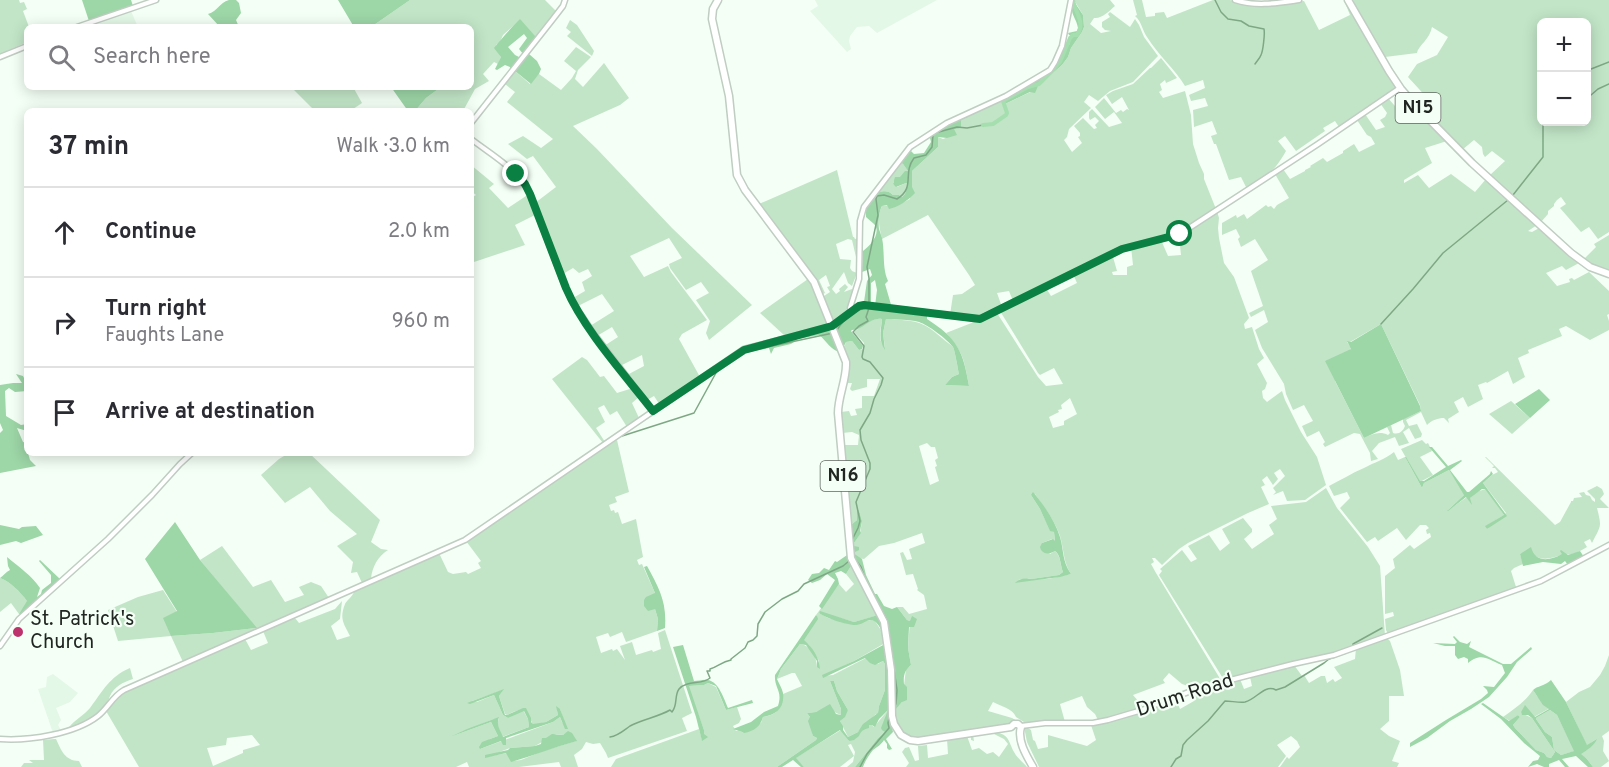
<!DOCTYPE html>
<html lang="en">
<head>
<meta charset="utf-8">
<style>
	:root { --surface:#fff; --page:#f7f7f7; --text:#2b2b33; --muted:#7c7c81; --line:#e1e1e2 }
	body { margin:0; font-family:Overpass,sans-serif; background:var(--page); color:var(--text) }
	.controls { position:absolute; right:18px; top:18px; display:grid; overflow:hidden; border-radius:9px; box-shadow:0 3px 15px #0003 }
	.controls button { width:54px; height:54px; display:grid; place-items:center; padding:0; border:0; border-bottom:2px solid var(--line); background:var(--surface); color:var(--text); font:30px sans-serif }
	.stop { position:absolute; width:18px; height:18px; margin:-14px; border:4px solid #0b8043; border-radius:50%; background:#fff }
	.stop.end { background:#0b8043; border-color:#fff; box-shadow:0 2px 6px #0008 }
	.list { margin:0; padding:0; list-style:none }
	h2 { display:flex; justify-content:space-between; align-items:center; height:78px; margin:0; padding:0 24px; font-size:26px }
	h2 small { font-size:20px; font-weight:400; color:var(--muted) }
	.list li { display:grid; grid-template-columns:39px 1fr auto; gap:18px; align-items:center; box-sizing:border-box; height:90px; padding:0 24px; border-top:2px solid var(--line) }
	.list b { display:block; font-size:22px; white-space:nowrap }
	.list p { margin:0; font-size:20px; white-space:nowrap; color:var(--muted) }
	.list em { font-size:20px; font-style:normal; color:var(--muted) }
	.icon { flex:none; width:33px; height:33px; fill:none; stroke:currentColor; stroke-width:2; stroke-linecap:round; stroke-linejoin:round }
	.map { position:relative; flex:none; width:1609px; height:767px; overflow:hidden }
	.search { position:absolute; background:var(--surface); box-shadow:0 3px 15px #0003; left:24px; top:24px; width:450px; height:66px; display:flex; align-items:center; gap:15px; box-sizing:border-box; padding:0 21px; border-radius:9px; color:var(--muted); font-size:22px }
	.panel { position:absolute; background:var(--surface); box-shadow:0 3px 15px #0003; left:24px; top:108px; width:450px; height:348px; border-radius:9px }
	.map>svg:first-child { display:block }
	.built { fill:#e4f8e7 }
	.green { fill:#c2e5c7; fill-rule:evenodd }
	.forest { fill:#9dd6a7; fill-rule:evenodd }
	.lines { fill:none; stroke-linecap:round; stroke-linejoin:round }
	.stream { stroke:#7ea885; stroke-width:1.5 }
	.river { stroke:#a6dfaf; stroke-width:4 }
	.secondary-casing { stroke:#c0cdc2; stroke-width:7 }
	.highway-casing { stroke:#c0cdc2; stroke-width:9 }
	.secondary { stroke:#fff; stroke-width:4 }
	.highway { stroke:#fff; stroke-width:6 }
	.route { stroke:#0b8043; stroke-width:8 }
	.poi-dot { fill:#bd326d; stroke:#f4fff5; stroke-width:2 }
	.labels { text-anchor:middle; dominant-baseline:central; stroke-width:4.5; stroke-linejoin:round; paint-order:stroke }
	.shield { fill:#f4fff5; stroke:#606761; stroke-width:1.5 }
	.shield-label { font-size:18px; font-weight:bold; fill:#212622 }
	.poi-label { font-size:20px; fill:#212622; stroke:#f4fff5; text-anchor:start }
	.street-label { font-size:20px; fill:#212622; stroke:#f4fff5 }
</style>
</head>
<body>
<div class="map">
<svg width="1609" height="767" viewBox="0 0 1609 767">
	<rect width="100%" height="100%" fill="#f4fff5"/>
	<!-- built -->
	<path class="built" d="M815,0H937L877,33L869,26L857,27L850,36L849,41L851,49L847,52L810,11L818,6Z
		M131,11L138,27H85L96,23Z
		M53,674L78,693L70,702L56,708L61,720L58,725L61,730L53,733L38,689L46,687L47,677Z"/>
	<!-- green -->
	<path class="green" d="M0,0H19L20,3L24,2L27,9L23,11L29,27H27V42L0,54Z
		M410,0H545L557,12L537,38L520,20L503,35L500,42L496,45L501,57L498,64L494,62L483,74L489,81L475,89L463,111H415L426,98L441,87H471V27H441L439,25L437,27H371Z
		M1074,0H1110L1115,6C1109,11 1102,19 1094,18L1090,24L1101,33L1111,31L1105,30L1102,27V22L1110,17L1108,14L1110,12L1130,27L1135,19L1139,25L1144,37L1158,56L1133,82L1110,91L1098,101L1089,95L1084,102L1091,108L1069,129L1067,137L1064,140L1072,152L1082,143L1078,137L1080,136V133L1074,126L1083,118L1094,129L1097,128L1095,125L1099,121L1095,117L1090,120L1089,118V112L1092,109L1109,127L1122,123L1114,112L1105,119L1095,107L1104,98L1116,113L1121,110L1123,112L1127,109L1129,110L1122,97L1112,104L1106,95L1113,91L1133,84L1150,68H1151L1161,58L1177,78L1166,83L1165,80L1160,84L1162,90L1159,92L1163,98L1185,91L1191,115L1193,144L1199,163L1204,174V179L1216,209L1180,233L1129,246L1013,301L1009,291L997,293L1002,307L980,317L950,315L953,295L962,294L975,285L969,275L928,215L882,239C879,227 877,216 882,206L900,204L910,199L912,171L938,147L937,139L938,137L943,139L956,134L953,129L960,123L961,117L999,100L1005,104L1035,90L1038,86L1062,65L1068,57L1071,48L1082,32L1084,27L1083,15Z
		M1133,0H1142L1146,17L1155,16V13L1164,12L1167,18L1213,0H1230L1242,4L1262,6L1304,1L1319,30L1350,15L1344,0H1346L1397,88L1339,127L1335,121L1323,128L1325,131L1296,151L1285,136L1278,141L1286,151C1274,172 1267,176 1247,189L1241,177L1229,180L1216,144H1214L1211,136L1217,134L1212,121L1194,127L1193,110L1208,106L1205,98L1191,101L1189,95L1205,88L1203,80L1185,86C1175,69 1158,55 1147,37C1142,30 1142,22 1135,16L1137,15Z
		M1353,0H1609V232L1598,239L1589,227L1581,232L1560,208L1566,204L1561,197L1557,200L1554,204V206L1548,211V214L1541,222L1489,176L1505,161L1492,151L1485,157L1483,154L1482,147L1474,140L1462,150L1422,108L1430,101L1408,77L1417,64L1437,55L1448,37L1432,27C1430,39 1418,46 1417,53L1385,57L1357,11ZM1542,22H1586V122H1542Z
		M570,20L577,25L594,51L592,56L567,36L571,32L566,28Z
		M576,47L591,57L578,70L575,79L583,87L604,63L629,98L620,105L573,126L597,149L672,228L752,305L709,340L706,333L710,321L696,300L709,293L701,282L686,290L670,268L669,264L682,258L669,238L630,256L644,277L668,266L671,272L707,320L682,334L679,339L700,377L660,405L654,396L647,400L627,375L644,366L642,355L620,366L604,346L618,337L612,327L597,336L590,326L614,311L602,294L578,306L573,298L585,291L582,282L592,276L588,269L579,273L573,268L563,274L535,203L556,187L533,156L527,159L508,144L523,136L541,148L553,139L507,102L515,92L505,84L515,71L530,84L539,74L561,90L572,78L576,71L564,61Z
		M353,87L362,103L350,111H315L292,88Z
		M1388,98L1401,113L1412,104L1447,141L1425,148L1432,163L1404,180V183L1418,175L1429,188L1451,174L1475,192L1486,179L1537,225L1528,231L1532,232L1541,227L1587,267L1586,269L1579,263L1566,270L1562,266L1546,273L1557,286L1570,282L1569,279L1572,278L1574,280L1589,272L1609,291V314L1607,315L1609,321V330L1590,340L1566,326L1559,329L1562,336L1528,350L1529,353L1518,358L1525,377L1513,384L1508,371L1487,383L1486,382L1478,385L1483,399L1468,407L1463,397L1454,402L1459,412L1448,419L1449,423L1444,418C1438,418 1432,420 1427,425L1421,412L1406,420L1409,426L1417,424L1422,434L1421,437L1415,439L1409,428L1403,432L1409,443L1399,446L1395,437L1379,443L1372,451L1378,459L1371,461L1370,453L1360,434L1354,433L1325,447L1323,444L1325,442L1319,431L1307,437L1302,426L1313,421L1304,405L1293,410L1286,394L1284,384L1262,348L1255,330L1268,322L1264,310L1251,317L1249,313L1263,306L1251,271L1268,260L1255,239L1241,247L1238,239L1240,237L1236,229L1222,235V223L1236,215L1237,218L1244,214L1247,219L1266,205L1268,207L1271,206L1274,209L1277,205L1289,198L1275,174L1283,169L1290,179L1305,171V170L1311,167L1310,166L1323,158L1327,162L1343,153V151L1354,144L1359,152L1375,144L1371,137L1367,135L1357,120L1365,114L1376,130L1385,127L1380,120L1385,117L1387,113L1380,103ZM1381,324L1420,405L1421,411L1403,419V422L1405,426C1403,431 1399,435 1393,433L1391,425L1387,427L1390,433L1388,435C1380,431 1372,434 1364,438L1335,381L1351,348L1347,342H1350Z
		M899,162L903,164L909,172L893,182V184L897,187L906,183L908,184L905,194L902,197L899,195H893C888,190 885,191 878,192Z
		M471,165L494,184L489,188L508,208L529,194L537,214L515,225L525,245L471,263V198L476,195L471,191Z
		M837,170L853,237H854L855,239L859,238V269L856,267V257L852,240L848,239L836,244L840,259L851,260L850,268L852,271L857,273L852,286L848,283L844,272L832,289L836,294L840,291L839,289L845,284L848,287L844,292L852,289C854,304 847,320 831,323L821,298L830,292L827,287L830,286L826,275L819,280L825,293L821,295L759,204Z
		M1217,211L1219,218L1218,228L1219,238L1224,263L1234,277L1249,318L1244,324L1245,329L1252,327L1259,349L1264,358L1257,364L1267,383L1265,389L1262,391L1263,398L1267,402L1282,391L1285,400L1301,432L1317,457L1326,485L1305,500L1287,501L1283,491L1273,495L1276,492L1273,488L1285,476L1280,469L1274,473L1278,479L1273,485L1267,476L1262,480L1265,485L1261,487L1269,504L1248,513L1188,543L1179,549L1162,565L1155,558H1152L1154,562L1151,564L1156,573L1219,677L1220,680L1194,688L1182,684L1169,673L1163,680L1165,683L1133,695L1144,708L1130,713L1098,720L1095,714L1087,707L1082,696L1060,704L1065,722L1046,721L1027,724L1016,717C1013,709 1001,706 993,702L988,711L1012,718L1022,724L919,739C900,735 898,731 893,712L902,702L906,669L911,665L908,648L910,621L907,620L897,607H903L909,614L927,609L924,595L917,590L918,589L913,574L906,575L900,553L903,552L907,560L912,559L909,549L925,543L922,533L894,543L879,546L864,559L858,558L853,553L854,543L860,534L862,521L859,510L857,520L851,525L842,445H858L859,435L852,432L842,433L841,412L849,411L851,416L857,415L855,409L862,408V396H874L880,379H867V387L852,391L850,389L852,383H845L843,351L846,342L852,341L859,350L864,349V343L854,332C861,326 871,317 882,319C881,329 877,340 885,348L883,333L886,319C915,321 920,319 942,338C945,341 950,344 953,347C955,351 958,369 959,374L952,377L945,385L969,386C964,360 964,353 946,333L997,313L1038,377L1046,386L1063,384L1054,368L1040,375L1038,373L1000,311L1046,288L1051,296L1077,283L1073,274L1111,256L1113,257L1117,271L1112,272L1113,275H1127V267L1133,265L1131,247L1161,240L1168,256L1181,255L1179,236ZM1070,398L1077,414L1064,421V425L1053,428L1049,417L1059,412L1058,410L1062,409L1061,405ZM927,443L931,447H935L938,458L935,460L937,466L935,467L939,481L930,485L919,446ZM1035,494C1044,507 1055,521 1060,536C1064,549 1063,562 1071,574L1048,579L1018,580L1028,578L1031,579L1059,575L1063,572C1060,565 1061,556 1055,551L1050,554L1042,543L1052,539L1055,542L1054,532L1050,530L1040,509L1031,495Z
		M1609,235V272L1597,269L1579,256L1585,258L1596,247L1594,244Z
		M808,279L813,287L828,320L826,326L821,328L785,336L760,313Z
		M582,357L587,360L600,377L604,376L617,393L633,388L639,397L632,403L639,418L627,427L617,411L610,415L604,405L598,408L605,422L596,428L605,442L603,443L552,379Z
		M1511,401L1530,418L1512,434L1489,414Z
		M617,440L629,492L615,497L617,502L609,505L611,511L614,510L615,513L618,512L622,524L636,519L643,557L637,560L639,565L642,564L655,593V609L658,619L657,631L626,642L622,632L610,637L608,633L596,637L601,653L612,649L613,651L617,649L625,660L620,646L632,642L636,655L652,650L653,652L661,649L658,633L665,630L692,713L682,718L687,731L608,758L606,753L600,743L593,744L586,742L582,749L574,755L578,767H561L559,762L519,767H469L467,762L456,767H139L106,711L119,694L245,639L251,650L268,643L263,631L295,618L299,623L335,609L342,601L340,619L331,626L337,640L350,636C344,624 339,619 345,604C347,600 352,597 354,592L387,575L439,553L448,572L453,574L466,572L468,574L481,568L478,563L481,561L466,541L583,461ZM503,690L499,696L505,714L507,715L513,712L525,708L533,725L546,722L558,715L557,710L560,709L567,729L562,722L560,717L553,722L480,749L490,739L498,736L491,722L450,737L491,720L499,718C496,726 500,730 502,737L529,727L528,719L523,710L508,718L503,715L494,695L477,702L472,701ZM566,733L576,741L543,751L521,760L513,761L507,753L486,757L510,748L535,746L556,734L563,735ZM252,735L260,745L243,750V753L213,766L207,748L226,745L227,738Z
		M1422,440L1426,444L1428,443L1432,451L1420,457L1433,475L1420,482L1401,449Z
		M1394,452L1398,460L1405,457L1422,488L1424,483L1449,470L1464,493V495L1447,511L1467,497L1470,502V498C1474,493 1480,490 1486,489L1504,515L1486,526L1487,529L1506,513L1483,483L1492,475L1498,472L1495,468H1492L1494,466L1485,457H1486L1555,525L1560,522L1571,502V501H1573L1574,498L1582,497L1579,493L1584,492L1586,495L1590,496L1592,500L1595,502V499L1587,491L1597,486L1602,489L1604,494L1600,499L1609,508H1597C1602,528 1601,525 1592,543L1590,539L1584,542L1587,547C1582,550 1577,553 1572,554C1569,555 1565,554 1562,555C1551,558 1543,562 1532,554V550L1520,554L1523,564L1514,568L1511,571L1516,587L1515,589L1388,634L1386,630L1385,619L1394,616L1393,612L1385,614V576L1395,568L1393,559L1410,545L1414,549L1431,537L1430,533L1427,534L1426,530L1429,528L1426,525H1420L1406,540L1397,528L1378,541L1375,537L1367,542L1340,508L1350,498L1347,492L1334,496L1329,486C1341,480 1352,473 1364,468C1375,462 1384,460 1394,452Z
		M289,453H309L380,520L371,542L381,549L388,550C378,556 372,567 371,579L362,583L357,572L351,573L353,562L337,546L357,534L330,511L310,487L285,503L261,475L279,459Z
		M1326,488L1337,508L1368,547L1380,566L1385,636L1339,652L1224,680L1159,575L1162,571L1160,569L1182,550L1191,562L1197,559L1188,546L1209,535L1220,551L1230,543L1222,529L1243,518L1252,529V532L1244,539L1252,549L1274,534L1269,525L1277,519L1271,506L1306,502Z
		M222,546L253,587L271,580L285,602L304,595L299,587L311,582L321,586L329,598L183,662L171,636L118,641L108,610L138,597L163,590L177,612L171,636L213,633L256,628L200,560Z
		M851,566L879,615L854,622L820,612L819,613L828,618L851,624L871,620L875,621L884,635L885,643L854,661L822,676L833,675L866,658L878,664L883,661L885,664V690L879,706L878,714H876L858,732L848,737L840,721L848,710L837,691L834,681H830L841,709V715L825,708L816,712L807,713L810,717L813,736L817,738L816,740L777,767H611L616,759L699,729L702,740L704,730L688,686L704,685L708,683L716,687L726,710L737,707L741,719L739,723L733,726L736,731L761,723L763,717C777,715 783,708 783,694L802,686L795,673H792L777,679L781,669L800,644C810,645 817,657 817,667L819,661L809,645L803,640L817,616L816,615L839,584L846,592L854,584L846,574Z
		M0,578C11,582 20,592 28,602L19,614L11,603L0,612Z
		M1387,638L1390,641L1400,670L1404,696H1389V721L1380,729L1389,736L1400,741L1392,761L1399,763L1397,767H1280L1287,757L1289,759L1300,747L1297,741L1291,736L1277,745L1286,756L1278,767H1039L1027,742L1024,727L1025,726L1031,730L1033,740L1035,741L1038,749L1048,747V735L1087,746L1096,740L1091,725L1126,717L1175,698L1180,709L1194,701V691L1240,679L1244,689L1252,686L1250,677L1294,665L1302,676L1304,675L1309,683L1321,676H1325L1327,683L1333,679L1335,682L1342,678L1334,667L1355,659L1356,648Z
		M1609,655V731L1602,736L1604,741L1603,751L1609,761L1601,767H1593L1587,759L1580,754L1596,739L1587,746L1566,702L1579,692L1590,687L1600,675L1605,666Z
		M130,668L133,679C123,682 114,687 110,696C108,700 109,702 106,705C99,717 82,724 69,727C75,720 84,715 90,708C103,691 109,677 130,668Z
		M1533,690L1537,696L1550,708L1534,717L1525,706L1521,713L1532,718L1555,752L1551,758L1547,757L1544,753L1536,750L1515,728L1513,725L1520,717L1518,715L1510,721L1503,717C1514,709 1526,701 1533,690Z
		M888,710H889L886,731L878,738L855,767H847L853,762L855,752L851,744L848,745L854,756L840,767H804L795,758L841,730L849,741L869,725H872L874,727Z
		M1550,710L1557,715L1575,751L1561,755L1554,750L1552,737L1545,732L1536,719V718Z
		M995,732C1010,735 1008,741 1014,752C1017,758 1023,762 1027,767H906L909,763L902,752L905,748L909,747L915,761L919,760L918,746L927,745L928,758L948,754L947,739L911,744L907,742L973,735L974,741L971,740V737L967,736L972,750L979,748L987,754L993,752L999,757L1008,744L1004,739L994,734Z
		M54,739H56C61,750 65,761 79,761L82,767H21L24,763H33L29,760H44L43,740Z"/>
	<!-- forest -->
	<path class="forest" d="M82,0H131L133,6L89,21Z
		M229,0H236L239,3L241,13L236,20L239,27H220L208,14C218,11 219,3 229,0Z
		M338,0H410L371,27H354Z
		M1073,0L1083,15L1084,27L1082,32L1071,48L1068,57L1062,65L1038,86L1035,93L1030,92L1005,104L999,100C1009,96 1017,91 1026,86C1052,72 1060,66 1066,35V43L1069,45L1072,35H1069L1068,33L1077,31L1078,28C1076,16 1069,15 1073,0Z
		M520,19L537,38L524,55L519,49L527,38L524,34L508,47L515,55L521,58L510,72V67L505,65L497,70L495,69L501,57L494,48C502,38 510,29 520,19Z
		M529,54L537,61L541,69L539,74L531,84L515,71Z
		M391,87H441L426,98L415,111H408Z
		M961,117V128L954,129L957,135L947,138L938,137V147L912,171V187L915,193C909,200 898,207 889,209L887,205L882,206C879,211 878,223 879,229C880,232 881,235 882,238C885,252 882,268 888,281L885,284L892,308L875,306L877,290L875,280L871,283V302H864L867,281L872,275L870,269L862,272L863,251C870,246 882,233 874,224C871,221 868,219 866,217V206L878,192C885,191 888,190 893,195H899L902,197L905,194L908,184L906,183L896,187L893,184L895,177H900L905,171H908L903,164L899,162L909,149L914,154L924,153L931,142L930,138L928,136L929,135Z
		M860,307H867L927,315V319C958,339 963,351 969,386L945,385L952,377L959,374C958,369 955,351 953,347C947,339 928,325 919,322C909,319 897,320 886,319L883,333L885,350C878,340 881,331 882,319C869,317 864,330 852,330L851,331L863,346L862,349L859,350L852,341L846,342L844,346L845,348L843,351L833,327L853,311Z
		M1381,324L1420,406L1421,411L1364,438L1325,361L1351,349L1347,341L1351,342Z
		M831,328L840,352C830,350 827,341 819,335L798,339L791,344L774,348L771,354L769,348L737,355L747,349Z
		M16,374L23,376L27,384V391L15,392L9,388L5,391L6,416L21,425L27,424V431L17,428L23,442L27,443V453H28L30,460L36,466L0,473V433L3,430L0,423V385L13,383H22Z
		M1539,389L1550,400L1530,418L1515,404Z
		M1429,447H1432L1448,466L1461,460L1462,461L1450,470L1467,492H1469L1490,474L1491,471L1493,474L1483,483L1507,516L1487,529L1485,526L1504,515L1485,489H1482L1470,498L1472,505L1466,497L1448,511H1447L1464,495L1449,470L1424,483L1422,488L1405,457H1406L1420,481H1424L1446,467Z
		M1033,492C1044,505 1055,521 1060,537C1064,551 1062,561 1071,574L1060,577L1015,583C1019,579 1026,577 1031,579L1059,575L1063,572C1060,565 1061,555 1055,551C1050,554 1045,555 1041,550L1040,547L1042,543L1053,539L1055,541L1054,532L1050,531L1040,509L1031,495Z
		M859,510L862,521L860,531L861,533L854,543V546L859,547V550L853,553L862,559L866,575L875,594H877L884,606L892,609L897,607L907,620L910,621L912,616L917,619L914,627H909L908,648L911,665C905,670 903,675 904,684L907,687V700L902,702L890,716L893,732L886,739L892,749L889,750L887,748V744L884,740C881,745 878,746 873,750C869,755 865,761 863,767H855L878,738L885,732L882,730L881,728L888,710L879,719L875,727L872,725H869V728C864,729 861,731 859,736L854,740L849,741L840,730L796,758L804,767H801L793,760L782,767H777L816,740L817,738L813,736L808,721L810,717L807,713L816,712L830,704L836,714L841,715V709L830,681H834L837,691L848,710L845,717L840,721L843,726V730L848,737L858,732L863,724L878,713L879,706L885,690V664L883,661L875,665L870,663L865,658L823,678L822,675L854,661L885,644C884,637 880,620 870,620C865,621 861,625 856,625C846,625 826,618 819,613L820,611L854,622L878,615L851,566L846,574L841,571L835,573L838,579L839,584L822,609L819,606L835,580L827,574L820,580L812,583L808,580L812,574L819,573L824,568L829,570L835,561L837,562L850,553L849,514L851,525L857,520V511Z
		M175,522L200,560L257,628L213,633L171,636L163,618L177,611L145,559Z
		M0,525L19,529L22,527L36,526L43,535L21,543L16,541L0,545Z
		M1531,547C1535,563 1550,561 1562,554L1560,551L1561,550L1568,555L1580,551L1584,557L1568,565L1565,561L1561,564L1543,562L1523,566L1520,554Z
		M7,557C19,567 31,575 40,588L37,597L41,594L42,590L51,583V575L39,561L40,560L60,579L22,614H19L27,601C20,592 11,582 0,578C3,576 6,572 10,570L8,566Z
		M647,566C659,588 667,602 665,628L657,631L658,619L655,609L648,611L644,606V600L646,597L655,593L644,567Z
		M816,615L817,616L818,619L804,640C813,648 819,657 820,669L817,667V661L806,645L800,644L781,669L777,679C779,684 782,688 783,693C785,708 776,715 763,717C760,727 754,731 744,733C741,730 737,731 733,729L751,722L764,712L778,706C783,691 774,688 775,675Z
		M1454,636L1460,642L1467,644L1471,641L1469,647L1503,664H1511L1531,647L1532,649L1517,662L1507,677L1489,697L1471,709L1450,721L1427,738L1410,747V743L1446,720L1481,699L1488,693L1487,690L1483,686L1494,687L1505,673L1502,665C1487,659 1482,652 1468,663V659L1464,657L1458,659L1455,655V646H1445L1433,643L1455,644L1457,642L1453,637Z
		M683,645L694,681C698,681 704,679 708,680C719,682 724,699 728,708L752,700L753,703L726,710L716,686L708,683L704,685L689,686L704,730V734L708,737L702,741L696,717L673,647Z
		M1551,680L1566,702L1587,745L1597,739C1594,746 1587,750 1581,754L1587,759L1593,767H1588L1576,756L1562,759L1569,767H1565L1559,760L1549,764V767H1544L1537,764L1528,767L1533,761L1538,760L1540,756L1524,743L1501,719L1481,704L1483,703L1509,721L1518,715L1520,717L1513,725L1515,728L1536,750L1544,753L1547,757L1551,758L1555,752L1532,718L1528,715H1522L1521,712L1525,705L1535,717L1549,709L1543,705L1533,690C1537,686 1545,686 1551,680ZM1550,710L1557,715L1574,751L1561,755L1554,750L1552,737L1545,732L1536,719V718Z
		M504,689L499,696L505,715H507L523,708H526L531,718V722L533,724L546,722L558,715L556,706L560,709L568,729H565L560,717L553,722L506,738V745H503L501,741L480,749L479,747L482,742L498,736L491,722L450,737L467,729L499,717C496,725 500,729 503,737L529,727L528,719L524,711L508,718L503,715L494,695L470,704L467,703Z
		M568,731L572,733L577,741C554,747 533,756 511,762L506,753L485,758V755L508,750L510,748L535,746L541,744L542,738H546L552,734L563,735Z"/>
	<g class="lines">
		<!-- stream -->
		<path class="stream" d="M1215,0L1221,12L1228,19L1241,21L1249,26L1264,29C1265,34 1263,51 1261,55C1260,58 1257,61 1255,64
			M1586,71L1609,62
			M1591,95L1598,89L1609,84
			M1513,195L1543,157V122
			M869,303V278L867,267L878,215L876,199L877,196L884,195L897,199C916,187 902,174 914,158L926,155L932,147L933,135L935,133L957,127L967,128L983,125
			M1381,324L1413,289L1443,253L1508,200
			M837,330C844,319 855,309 868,308
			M614,440L619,437L694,413L717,371L744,352L833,333
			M599,450L610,443
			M852,540L858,528L860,521L856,502L870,469V463L861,440L860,430L870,413L874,399L881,385L883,378L870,362L863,359L862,357L864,346L853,332L859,326L868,321L866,317L869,308
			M855,559L861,567L866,581
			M872,593L887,620L897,690L896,704L894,706
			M1353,646V644L1382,628
			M610,737C618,736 623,731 630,726C643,719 658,717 670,710L672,712C678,705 674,696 679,689C687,680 702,685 710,678L707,671H710V669C718,667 721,662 731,660V659L745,648L748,642L753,640L757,636L758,624L765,612L782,599L798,591L804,584L843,566L849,561
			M860,767L867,754L889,728L888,723L890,713
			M1171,767L1176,759L1181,756L1183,745L1187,740L1208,721L1225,701C1231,701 1240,703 1245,702C1257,699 1264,684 1276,690L1285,687L1324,663L1329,659L1346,653"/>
		<!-- river -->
		<path class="river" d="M983,125L993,124L1006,115L1007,113L1003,101L1028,87L1039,84L1052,71L1060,62L1070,38L1073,35H1077C1086,22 1075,13 1073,0"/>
		<defs>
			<path id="secondary" d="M1235,0C1256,7 1278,3 1299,0
				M77,27L156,0
				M0,57L27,46
				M471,123L553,19L563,6L565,0
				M471,139C492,155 519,170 530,194L565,286L573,303L594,334L653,411
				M851,311L850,308L859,279L860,221L864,207L910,147L947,123L1006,96L1050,70L1055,62L1062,46L1071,0
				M0,646L19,619L108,539L152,495L180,464L192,453
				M1021,726L1045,723H1093L1108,720L1142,710L1199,688L1293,664L1334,655L1541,581L1609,545
				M0,739C29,741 75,734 98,716C108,708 113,696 124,690L465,540L744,349L832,326L851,311L859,306L864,305L980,319L1122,249L1180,234L1318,144L1400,88"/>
			<path id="highway" d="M718,0L713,9L712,19L729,96L737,175L745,190L814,282L846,362C847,379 838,396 838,413L851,558L884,622L891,670L892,716L894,724L901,735L910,740L918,741L1011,727L1014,724H1018L1021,727C1017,740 1026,755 1033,767
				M1348,0L1389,71L1401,89L1414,104L1472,163L1571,253L1590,267L1609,274"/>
		</defs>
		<!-- secondary casing -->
		<use href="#secondary" class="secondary-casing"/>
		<!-- highway casing -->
		<use href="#highway" class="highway-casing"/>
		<!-- secondary -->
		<use href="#secondary" class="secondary"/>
		<!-- highway -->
		<use href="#highway" class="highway"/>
	</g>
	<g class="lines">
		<!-- route -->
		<path class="route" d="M516,174L525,184L530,194L566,288C584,330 625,375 653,411L744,350L832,326L859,306L864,305L980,319L1122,249L1180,234"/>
	</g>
	<!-- markers -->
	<circle class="poi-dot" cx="18" cy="632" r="6"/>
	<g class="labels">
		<!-- shield labels -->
		<g class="shield">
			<rect x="1395.5" y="93" width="45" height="30" rx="4.5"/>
			<rect x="820.5" y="461" width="45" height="30" rx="4.5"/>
		</g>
		<g class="shield-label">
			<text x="1418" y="108">N15</text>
			<text x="843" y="476">N16</text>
		</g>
		<!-- poi labels -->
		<g class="poi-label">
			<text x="30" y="620">St. Patrick's<tspan x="30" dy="23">Church</tspan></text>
		</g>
		<!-- street labels -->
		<g class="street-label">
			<text transform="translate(1185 696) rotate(-18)">Drum Road</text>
		</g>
	</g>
</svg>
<div class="controls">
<button>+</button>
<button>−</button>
</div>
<div class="stop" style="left:1180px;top:234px"></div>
<div class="stop end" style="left:516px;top:174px"></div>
<div class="search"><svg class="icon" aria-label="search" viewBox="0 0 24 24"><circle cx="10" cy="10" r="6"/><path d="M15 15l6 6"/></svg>Search here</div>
<section class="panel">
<h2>37 min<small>Walk · 3.0 km</small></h2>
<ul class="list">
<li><svg class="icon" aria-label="ahead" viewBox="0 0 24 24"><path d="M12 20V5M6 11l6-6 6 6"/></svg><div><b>Continue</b></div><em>2.0 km</em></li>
<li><svg class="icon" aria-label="right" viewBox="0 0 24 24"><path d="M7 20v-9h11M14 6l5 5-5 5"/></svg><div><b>Turn right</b><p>Faughts Lane</p></div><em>960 m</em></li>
<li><svg class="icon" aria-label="arrive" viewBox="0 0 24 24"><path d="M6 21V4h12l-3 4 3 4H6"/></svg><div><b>Arrive at destination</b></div></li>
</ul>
</section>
</div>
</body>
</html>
